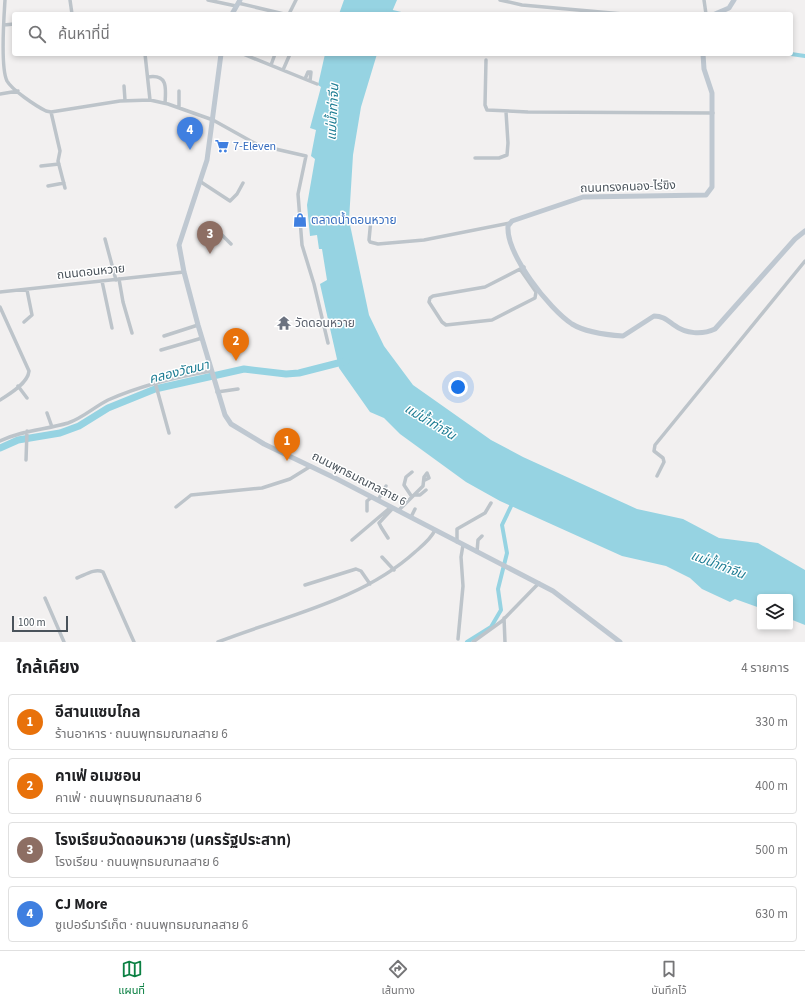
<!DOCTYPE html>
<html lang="th">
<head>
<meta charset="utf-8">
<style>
	:root { --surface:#fff; --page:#f6f6f6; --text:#202124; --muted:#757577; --line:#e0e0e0; --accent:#0b8043 }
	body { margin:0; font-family:"Source Sans 3","Noto Sans Thai",sans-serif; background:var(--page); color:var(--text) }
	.controls { position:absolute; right:12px; bottom:12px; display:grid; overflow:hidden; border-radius:4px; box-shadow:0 2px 6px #0003 }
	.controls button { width:36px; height:36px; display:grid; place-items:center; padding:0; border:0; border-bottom:1px solid var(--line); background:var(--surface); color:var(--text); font:20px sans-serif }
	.scale { position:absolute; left:12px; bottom:10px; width:56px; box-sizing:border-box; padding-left:4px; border:2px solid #4a535b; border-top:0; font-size:11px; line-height:14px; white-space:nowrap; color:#4a535b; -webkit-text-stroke:3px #fff; paint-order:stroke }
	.you { position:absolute; left:458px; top:387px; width:14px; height:14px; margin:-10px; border:3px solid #fff; border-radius:50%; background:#1a73e8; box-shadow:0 0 0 6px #1a73e833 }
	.badge { display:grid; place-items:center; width:26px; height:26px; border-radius:50%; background:var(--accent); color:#fff; font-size:13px; font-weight:700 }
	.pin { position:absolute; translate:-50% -33px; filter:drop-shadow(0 1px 2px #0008) }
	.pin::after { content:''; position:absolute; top:21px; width:14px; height:12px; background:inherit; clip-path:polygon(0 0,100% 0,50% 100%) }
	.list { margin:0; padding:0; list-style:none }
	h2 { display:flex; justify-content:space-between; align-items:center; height:52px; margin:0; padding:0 16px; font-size:17px }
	h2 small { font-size:13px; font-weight:400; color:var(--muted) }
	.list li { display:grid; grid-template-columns:26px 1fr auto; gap:12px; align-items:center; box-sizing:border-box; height:56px; margin:0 8px 8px; padding:0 8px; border:1px solid var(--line); border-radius:4px }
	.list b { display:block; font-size:15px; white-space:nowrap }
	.list p { margin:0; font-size:13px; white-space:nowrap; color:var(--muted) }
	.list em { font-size:13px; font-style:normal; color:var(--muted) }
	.icon { flex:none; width:22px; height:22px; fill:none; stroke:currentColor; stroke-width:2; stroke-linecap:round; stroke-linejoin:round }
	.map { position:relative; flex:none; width:805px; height:642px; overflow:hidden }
	.search { position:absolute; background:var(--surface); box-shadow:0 2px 6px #0003; left:12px; right:12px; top:12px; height:44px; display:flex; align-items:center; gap:10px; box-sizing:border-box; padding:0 14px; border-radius:4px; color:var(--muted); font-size:15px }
	.sheet { height:308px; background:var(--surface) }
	nav { display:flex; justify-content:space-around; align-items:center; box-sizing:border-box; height:56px; border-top:1px solid var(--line); background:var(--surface); font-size:11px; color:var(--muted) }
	nav a { display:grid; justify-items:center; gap:2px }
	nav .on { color:var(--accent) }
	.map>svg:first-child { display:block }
	.water { fill:#96d3e2 }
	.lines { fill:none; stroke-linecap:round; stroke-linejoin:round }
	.canal { stroke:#96d3e2; stroke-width:4 }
	.river { stroke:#96d3e2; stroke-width:7 }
	.street { stroke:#bdc4ca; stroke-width:3.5 }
	.secondary { stroke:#bfc8d1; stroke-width:5 }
	.labels { text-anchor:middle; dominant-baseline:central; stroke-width:3; stroke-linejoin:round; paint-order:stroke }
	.shop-label { font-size:12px; fill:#366cbe; stroke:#fff; text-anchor:start }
	.street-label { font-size:12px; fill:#4a535b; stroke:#fff }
	.worship-label { font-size:12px; fill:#5b616d; stroke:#fff; text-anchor:start }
	.water-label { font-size:13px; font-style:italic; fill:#1c7c93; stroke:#fff }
</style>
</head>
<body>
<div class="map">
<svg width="805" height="642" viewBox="0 0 805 642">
	<rect width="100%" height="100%" fill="#f2f0f0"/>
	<!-- water -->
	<path class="water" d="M344,0H397L391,14H339Z
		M325,54H377L361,107L353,155L349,220L369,315L384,346L413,385L491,440L523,457L637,509L683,519L719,538L758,543L805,570V625L790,619V597H760V608L735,599L730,602L702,589L690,578L666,566L622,556L500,501L466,482L400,434L384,418L370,412L339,368L320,284L327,280L322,249H319L317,235L310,236L307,205L315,159L311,156L316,130L310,128L321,87L318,85Z"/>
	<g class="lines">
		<!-- canal -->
		<path class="canal" d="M388,11L401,14
			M791,54L805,56
			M467,642L491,627L501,610L498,589L507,553L502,525L513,502"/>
		<!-- river -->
		<path class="river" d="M0,448L18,440L60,433L79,426L108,408L155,389L244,369L286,374L299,373L346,361"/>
		<!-- street -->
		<path class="street" d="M5,0C4,17 0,67 7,81C12,90 36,106 46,111L51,112L120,101L150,100L168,104L213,120L258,145L306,156L298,194L302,245L314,284L328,343
			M70,0L72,14
			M208,0L236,6
			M500,0L522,5L623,14
			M704,0L706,14
			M238,3L284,14
			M289,14L296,0
			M4,25L14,24
			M145,54L150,100
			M243,54L317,84
			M486,60L485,105L487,110L528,112L713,113
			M271,65L275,54
			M283,70L290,54
			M148,77C168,74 166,88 165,103
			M305,79L308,72H311L310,81
			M124,86L125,100
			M0,94L18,91
			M179,108V91
			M51,112L60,151L58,161L65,188
			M475,158H499L507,155L508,143L506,112
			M41,166L59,164
			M201,182L230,201L237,194L243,183
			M48,186L64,183
			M371,219L369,240L370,242L378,244L424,240L510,223
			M205,226L222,235L231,244
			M105,239L116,280
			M520,269L536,292L535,298L492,320L446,325L442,322L429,302L430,298L433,296L485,287L524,267
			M119,279L123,302L132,333
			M102,281L112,328
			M0,292L184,272
			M0,307L29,371C28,383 10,394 0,400
			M24,322L32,315L27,290
			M164,336L198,325
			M161,350L202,338
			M155,382L169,433
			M18,386L27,398
			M217,392L238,389
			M47,413L52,427
			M0,441C22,430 45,430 68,423C83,418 94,407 108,400C142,385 175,377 211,371
			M26,460L27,431
			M657,476L664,462L663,458L654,451L655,445L805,261
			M414,495H420L426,490
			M412,497L423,486L424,477L427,473L429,478L425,480
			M378,500L386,486
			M176,507L191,495L262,488L290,479L311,466
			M367,511V501L372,497
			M398,511L412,497L404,485L406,477L412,472
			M411,517L415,509
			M388,538L381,527L379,523L393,508
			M352,540L391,507
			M457,542V529L485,513L491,503
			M477,552L478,540L482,536
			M382,557L394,570
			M77,578C85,575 95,568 103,572L134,642
			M305,585L356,569L361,571L370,584
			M45,598L64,642
			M504,618L505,642
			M458,639L463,586L461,557L463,545
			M218,642C284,616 361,601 415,552C423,545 431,539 435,530
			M473,642L502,621L539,583"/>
		<!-- secondary -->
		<path class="secondary" d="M232,14L240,0
			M715,14L729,8L734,0
			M221,54L207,160L179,245L184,272L198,325L225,415L231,424L264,444L337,479L553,591L620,642
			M703,54L704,69L712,93V187L706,195L583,197L512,221L508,226C506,254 549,309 572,324C585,332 608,335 623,336L654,316C663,316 667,320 674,325C686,334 702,335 715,329L795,239L805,231"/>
	</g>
	<!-- icons -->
	<defs>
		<symbol id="supermarket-bare" viewBox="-9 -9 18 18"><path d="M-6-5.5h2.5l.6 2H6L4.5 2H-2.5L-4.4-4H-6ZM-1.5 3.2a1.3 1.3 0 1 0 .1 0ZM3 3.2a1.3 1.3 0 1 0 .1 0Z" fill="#3f7fe0" stroke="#fff" stroke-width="2.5" paint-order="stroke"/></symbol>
		<symbol id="shop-bare" viewBox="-9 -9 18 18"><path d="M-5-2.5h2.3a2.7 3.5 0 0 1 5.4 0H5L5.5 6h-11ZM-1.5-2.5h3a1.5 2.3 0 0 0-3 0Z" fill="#3f7fe0" stroke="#fff" stroke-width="2.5" paint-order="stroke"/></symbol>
		<symbol id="temple-bare" viewBox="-9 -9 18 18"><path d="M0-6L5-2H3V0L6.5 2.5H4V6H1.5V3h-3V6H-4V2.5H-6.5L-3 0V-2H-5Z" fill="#6b7280" stroke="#fff" stroke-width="2.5" paint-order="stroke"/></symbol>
	</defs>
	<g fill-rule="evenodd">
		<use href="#supermarket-bare" x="212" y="136" width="20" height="20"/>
		<use href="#shop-bare" x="290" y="210" width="20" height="20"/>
		<use href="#temple-bare" x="274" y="313" width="20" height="20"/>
	</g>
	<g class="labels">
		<!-- shop labels -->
		<g class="shop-label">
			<text x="233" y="146">7-Eleven</text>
			<text x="311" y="220">ตลาดน้ำดอนหวาย</text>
		</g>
		<!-- street labels -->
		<g class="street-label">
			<text transform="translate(628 187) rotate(-2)">ถนนทรงคนอง-ไร่ขิง</text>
			<text transform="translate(91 272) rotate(-6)">ถนนดอนหวาย</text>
			<text transform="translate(359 479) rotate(27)">ถนนพุทธมณฑลสาย 6</text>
		</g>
		<!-- worship labels -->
		<g class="worship-label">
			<text x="295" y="323">วัดดอนหวาย</text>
		</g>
		<!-- water labels -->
		<g class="water-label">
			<text transform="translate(333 112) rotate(-87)">แม่น้ำท่าจีน</text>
			<text transform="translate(179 372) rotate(-14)">คลองวัฒนา</text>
			<text transform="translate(430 422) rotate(31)">แม่น้ำท่าจีน</text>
			<text transform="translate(718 565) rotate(21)">แม่น้ำท่าจีน</text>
		</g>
	</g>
</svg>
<div class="controls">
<button><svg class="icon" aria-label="layers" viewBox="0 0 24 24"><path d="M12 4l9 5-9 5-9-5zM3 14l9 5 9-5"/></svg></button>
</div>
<div class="scale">100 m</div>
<div class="you"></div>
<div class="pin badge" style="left:287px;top:461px;background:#e8710a">1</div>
<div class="pin badge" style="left:236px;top:361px;background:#e8710a">2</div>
<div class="pin badge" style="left:210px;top:254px;background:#8d6e63">3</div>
<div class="pin badge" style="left:190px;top:150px;background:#3f7fe0">4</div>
<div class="search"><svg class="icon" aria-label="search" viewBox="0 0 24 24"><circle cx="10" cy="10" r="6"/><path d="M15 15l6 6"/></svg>ค้นหาที่นี่</div>
</div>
<section class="sheet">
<h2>ใกล้เคียง<small>4 รายการ</small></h2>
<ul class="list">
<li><span class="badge" style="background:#e8710a">1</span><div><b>อีสานแซบไกล</b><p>ร้านอาหาร · ถนนพุทธมณฑลสาย 6</p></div><em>330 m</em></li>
<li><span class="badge" style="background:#e8710a">2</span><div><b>คาเฟ่ อเมซอน</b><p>คาเฟ่ · ถนนพุทธมณฑลสาย 6</p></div><em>400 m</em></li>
<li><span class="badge" style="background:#8d6e63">3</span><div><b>โรงเรียนวัดดอนหวาย (นครรัฐประสาท)</b><p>โรงเรียน · ถนนพุทธมณฑลสาย 6</p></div><em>500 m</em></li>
<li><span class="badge" style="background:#3f7fe0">4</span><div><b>CJ More</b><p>ซูเปอร์มาร์เก็ต · ถนนพุทธมณฑลสาย 6</p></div><em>630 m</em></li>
</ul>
</section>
<nav>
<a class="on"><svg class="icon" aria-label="map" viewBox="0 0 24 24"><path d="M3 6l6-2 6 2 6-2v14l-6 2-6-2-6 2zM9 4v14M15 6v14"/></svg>แผนที่</a>
<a><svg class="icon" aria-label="directions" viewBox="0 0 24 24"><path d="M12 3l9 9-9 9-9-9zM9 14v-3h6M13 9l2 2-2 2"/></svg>เส้นทาง</a>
<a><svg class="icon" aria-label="saved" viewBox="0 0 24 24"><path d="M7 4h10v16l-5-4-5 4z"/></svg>บันทึกไว้</a>
</nav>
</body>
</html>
